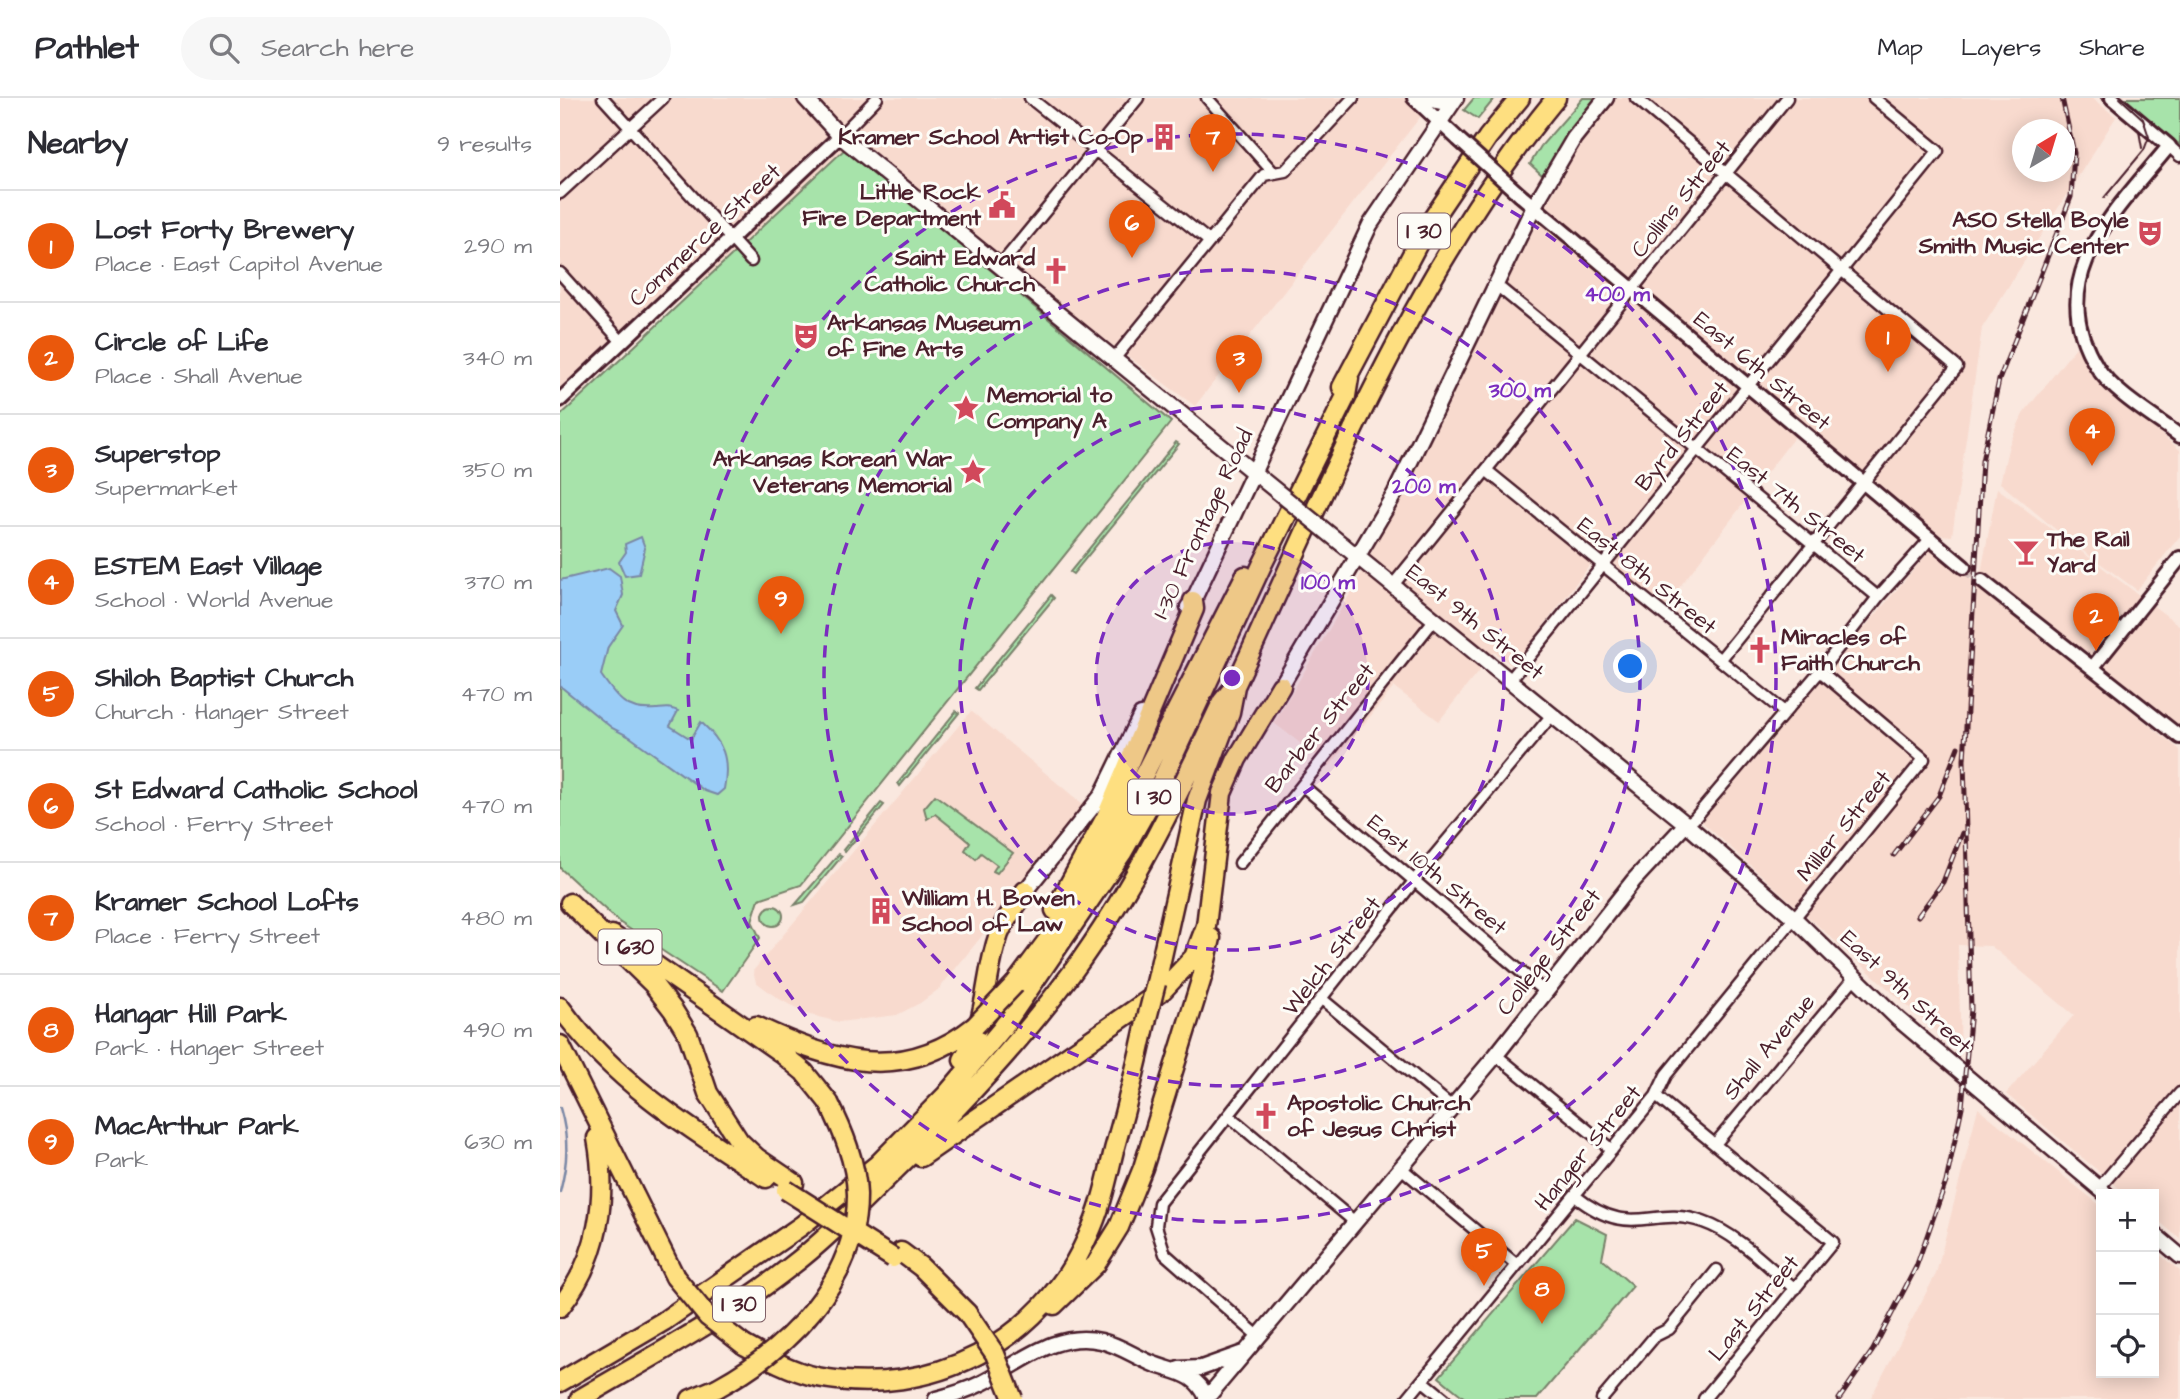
<!DOCTYPE html>
<html lang="en">
<head>
<meta charset="utf-8">
<style>
	:root { --surface:#fff; --page:#f7f7f7; --text:#2b2b33; --muted:#7c7c81; --line:#e1e1e2; --accent:#ea580c }
	body { margin:0; font-family:"Architects Daughter",sans-serif; background:var(--page); color:var(--text) }
	.controls { position:absolute; right:21px; bottom:21px; display:grid; overflow:hidden; border-radius:0px; box-shadow:0 4px 18px #0003 }
	.controls button { width:63px; height:63px; display:grid; place-items:center; padding:0; border:0; border-bottom:2px solid var(--line); background:var(--surface); color:var(--text); font:35px sans-serif }
	.compass { position:absolute; left:1452px; top:21px; width:63px; height:63px; border-radius:50%; background:var(--surface); box-shadow:0 4px 18px #0003; rotate:38deg }
	.you { position:absolute; left:1071px; top:569px; width:24px; height:24px; margin:-18px; border:5px solid #fff; border-radius:50%; background:#1a73e8; box-shadow:0 0 0 10px #1a73e833 }
	.badge { display:grid; place-items:center; width:46px; height:46px; border-radius:50%; background:var(--accent); color:#fff; font-size:23px; font-weight:700 }
	.pin { position:absolute; translate:-50% -58px; filter:drop-shadow(0 2px 4px #0008) }
	.pin::after { content:''; position:absolute; top:37px; width:24px; height:21px; background:inherit; clip-path:polygon(0 0,100% 0,50% 100%) }
	.list { margin:0; padding:0; list-style:none }
	h2 { display:flex; justify-content:space-between; align-items:center; height:91px; margin:0; padding:0 28px; font-size:30px }
	h2 small { font-size:23px; font-weight:400; color:var(--muted) }
	.list li { display:grid; grid-template-columns:46px 1fr auto; gap:21px; align-items:center; box-sizing:border-box; height:112px; padding:0 28px; border-top:2px solid var(--line) }
	.list b { display:block; font-size:26px; white-space:nowrap }
	.list p { margin:0; font-size:23px; white-space:nowrap; color:var(--muted) }
	.list em { font-size:23px; font-style:normal; color:var(--muted) }
	.icon { flex:none; width:38px; height:38px; fill:none; stroke:currentColor; stroke-width:2; stroke-linecap:round; stroke-linejoin:round }
	.map { position:relative; flex:none; width:1620px; height:1301px; overflow:hidden }
	header { display:flex; align-items:center; gap:42px; box-sizing:border-box; height:98px; padding:0 35px; background:var(--surface); border-bottom:2px solid var(--line) }
	header strong { font-size:33px }
	nav { display:flex; gap:38px; margin-inline-start:auto; font-size:24px }
	.search { width:490px; height:63px; background:var(--page); display:flex; align-items:center; gap:18px; box-sizing:border-box; padding:0 24px; border-radius:38px; color:var(--muted); font-size:26px }
	main { display:flex }
	aside { flex:1; background:var(--surface) }
	.map>svg:first-child { display:block }
	.built { fill:#f8dace; fill-rule:evenodd }
	.green { fill:#a7e3aa; stroke:#78816a; stroke-width:2 }
	.water { fill:#9acdf7; stroke:#7a87a5; stroke-width:2 }
	.lines { fill:none; stroke-linecap:round; stroke-linejoin:round }
	.stream { stroke:#7a87a5; stroke-width:2.5 }
	.tertiary-tunnel { stroke:#d7c0bb; stroke-width:12; stroke-dasharray:12 6; stroke-linecap:butt }
	.minor-casing { stroke:#4a1f2b; stroke-width:15 }
	.tertiary-casing { stroke:#4a1f2b; stroke-width:18 }
	.secondary-casing { stroke:#4a1f2b; stroke-width:19 }
	.motorway-casing { stroke:#4a1f2b; stroke-width:23 }
	.minor { stroke:#fdfcf7; stroke-width:10 }
	.tertiary { stroke:#fdfcf7; stroke-width:12 }
	.secondary { stroke:#fdfcf7; stroke-width:14 }
	.motorway { stroke:#fedf80; stroke-width:18 }
	.tram { stroke:#4a1f2b; stroke-width:2 }
	.rail-casing { stroke:#4a1f2b; stroke-width:5 }
	.rail { stroke:#fdfcf7; stroke-width:2.5; stroke-dasharray:8; stroke-linecap:butt }
	.tertiary-bridge-casing { stroke:#4a1f2b; stroke-width:18; stroke-linecap:butt }
	.secondary-bridge-casing { stroke:#4a1f2b; stroke-width:19; stroke-linecap:butt }
	.motorway-bridge-casing { stroke:#4a1f2b; stroke-width:23; stroke-linecap:butt }
	.tertiary-bridge { stroke:#fdfcf7; stroke-width:12 }
	.secondary-bridge { stroke:#fdfcf7; stroke-width:14 }
	.motorway-bridge { stroke:#fedf80; stroke-width:18 }
	.ring { fill:none; stroke:#7b2cbf; stroke-width:3.5; stroke-dasharray:12 9 }
	.labels { text-anchor:middle; dominant-baseline:central; stroke-width:6; stroke-linejoin:round; paint-order:stroke }
	.shield { fill:#fdfcf7; stroke:#806168; stroke-width:2 }
	.shield-label { font-size:21px; font-weight:bold; fill:#4a1f2b }
	.poi-label { font-size:23px; font-weight:bold; fill:#4a1f2b; stroke:#fdfcf7; text-anchor:start }
	.street-label { font-size:23px; fill:#4a1f2b; stroke:#fdfcf7 }
	.centre { fill:#7b2cbf; stroke:#fdfcf7; stroke-width:3.5 }
	.ring-label { font-size:21px; text-anchor:middle; font-weight:bold; fill:#7b2cbf; stroke:#fdfcf7; stroke-width:6; stroke-linejoin:round; paint-order:stroke }
</style>
</head>
<body>
<header>
<strong>Pathlet</strong>
<div class="search"><svg class="icon" aria-label="search" viewBox="0 0 24 24"><circle cx="10" cy="10" r="6"/><path d="M15 15l6 6"/></svg>Search here</div>
<nav><a>Map</a><a>Layers</a><a>Share</a></nav>
</header>
<main>
<aside>
<h2>Nearby<small>9 results</small></h2>
<ul class="list">
<li><span class="badge">1</span><div><b>Lost Forty Brewery</b><p>Place · East Capitol Avenue</p></div><em>290 m</em></li>
<li><span class="badge">2</span><div><b>Circle of Life</b><p>Place · Shall Avenue</p></div><em>340 m</em></li>
<li><span class="badge">3</span><div><b>Superstop</b><p>Supermarket</p></div><em>350 m</em></li>
<li><span class="badge">4</span><div><b>ESTEM East Village</b><p>School · World Avenue</p></div><em>370 m</em></li>
<li><span class="badge">5</span><div><b>Shiloh Baptist Church</b><p>Church · Hanger Street</p></div><em>470 m</em></li>
<li><span class="badge">6</span><div><b>St Edward Catholic School</b><p>School · Ferry Street</p></div><em>470 m</em></li>
<li><span class="badge">7</span><div><b>Kramer School Lofts</b><p>Place · Ferry Street</p></div><em>480 m</em></li>
<li><span class="badge">8</span><div><b>Hangar Hill Park</b><p>Park · Hanger Street</p></div><em>490 m</em></li>
<li><span class="badge">9</span><div><b>MacArthur Park</b><p>Park</p></div><em>630 m</em></li>
</ul>
</aside>
<div class="map">
<svg width="1620" height="1301" viewBox="0 0 1620 1301">
	<rect width="100%" height="100%" fill="#fae8df"/>
	<filter id="ink" filterUnits="userSpaceOnUse"><feTurbulence type="fractalNoise" baseFrequency=".0143" numOctaves="2"/><feDisplacementMap in="SourceGraphic" scale="14" xChannelSelector="R" yChannelSelector="G"/><feConvolveMatrix kernelMatrix="1 2 1 2 8 2 1 2 1" color-interpolation-filters="sRGB"/></filter>
	<g filter="url(#ink)">
		<!-- built -->
		<path class="built" d="M0,0H875L635,308L286,50L225,111L0,306Z
			M1057,0H1532L1556,19L1422,230L1392,438L1349,434L1235,338L1105,508L1039,455L953,568L934,554L879,623L834,589L770,668L714,625L797,484L936,202L1024,38ZM1462,32H1504V74H1462Z
			M1516,249L1536,282L1620,352V438L1577,492L1511,444L1440,385L1449,347L1463,316Z
			M1437,390L1620,528V632L1421,475Z
			M1372,450L1620,652V1141L1594,1119V1096H1566L1446,996L1514,917L1431,848L1398,847L1401,956L1141,723Z
			M411,613L526,709L379,891L360,905L337,917L279,924L246,916L216,899L196,884L193,873Z
			M1418,1010L1541,1108V1275H1594V1152L1620,1173V1301H1310L1376,1176Z"/>
		<!-- green -->
		<path class="green" d="M914,0H935L918,21L904,12Z
			M1023,0H1036L982,77L970,66L981,48Z
			M1562,0H1620V47Z
			M286,50L611,324L241,787L199,801L192,823L200,840L163,893L59,824L0,770V318Z
			M616,344L619,346L513,476L510,474Z
			M491,497L494,500L418,592L415,590Z
			M396,613L399,615L340,688L338,685Z
			M375,697L453,755L437,775L433,773L437,767L421,755L416,761L405,752L410,744L375,716L367,721L364,710Z
			M321,705L324,707L285,754L283,752Z
			M279,756L282,758L244,804L235,807Z
			M203 818a10 10 0 1 1 20 0a10 10 0 1 1-20 0Z
			M1015,1120L1047,1136L1042,1161L1073,1188L977,1301H906L879,1279Z"/>
		<!-- water -->
		<path class="water" d="M81,439L85,450L79,476L65,478L59,464L66,454L65,446Z
			M49,470L60,478L63,497L56,513L63,527L48,549L41,577C57,600 66,614 96,611C106,610 109,609 118,613L110,628L131,641L141,624C163,644 170,660 164,691L157,697L145,693L70,639L52,630L0,588V482Z"/>
		<g class="lines">
			<!-- stream -->
			<path class="stream" d="M0,1010C9,1040 8,1064 0,1094"/>
			<!-- tertiary-tunnel -->
			<path class="tertiary-tunnel" d="M1404,469L1422,483"/>
			<defs>
				<path id="minor" d="M43,0L191,163
					M470,0L649,143
					M647,0L713,74
					M1076,0L1397,269L1160,562
					M280,38L317,0
					M1609,48L1620,58
					M0,95L103,0
					M440,168L578,0
					M0,175L62,244
					M935,186L1318,499
					M554,261L704,77L725,73L793,0
					M926,372L1223,613
					M833,487L1227,0
					M950,582L1378,53L1314,0
					M743,688L986,895
					M1126,726L1134,721L1260,573L1318,499L1371,440
					M680,765L874,522
					M763,902L891,1008
					M936,957L1052,1052
					M1096,998L1273,1144L1144,1301
					M669,1018L795,1124
					M1155,1046L1295,879
					M841,1070L957,1167
					M1539,1090L1620,995
					M1015,1098C1073,1144 1090,1106 1143,1124C1178,1136 1207,1168 1235,1191
					M698,1238L605,1156L596,1128L599,1105L870,763L992,617
					M863,1283L885,1301
					M847,1301L1096,998L1106,977L1364,661L1260,573
					M1042,1301L1095,1238L1109,1231L1157,1172"/>
				<path id="tertiary" d="M854,0L898,41
					M1552,0L1609,48C1556,113 1481,180 1537,269C1553,295 1596,320 1620,338
					M960,97L1404,469
					M0,302L280,38
					M1422,483L1620,639
					M1533,569L1620,460"/>
				<path id="secondary" d="M245,0L280,38L699,379
					M862,0L881,4L890,0
					M783,447L1126,726L1233,819L1338,921L1546,1096
					M628,509L633,503L810,127L896,0
					M721,588L835,395L974,108L1014,40L1046,0
					M465,793L542,697L581,617
					M1594,1136L1620,1158
					M619,1271L641,1270L683,1255
					M376,1301C392,1297 408,1292 422,1285C460,1266 495,1232 541,1243C559,1247 574,1258 591,1265C615,1275 635,1273 647,1300
					M646,1301L936,957L1074,782L1126,726"/>
				<path id="motorway" d="M782,289L865,132L928,39L960,0
					M10,805L93,886L113,912L128,936L148,995L179,1043L197,1060L234,1085
					M495,812L546,719L634,511L633,503
					M52,837L220,954L244,974L269,1005
					M596,885L637,702L670,614L675,588C769,385 853,174 996,0
					M455,886L493,835L542,759L685,478
					M0,909C54,984 130,1031 206,1080
					M196,928C273,964 342,986 415,928
					M0,947L115,1179
					M403,962C430,917 423,881 439,836C445,821 457,807 465,793
					M361,1059L603,892L634,859L646,828L662,695L677,661L721,588
					M341,1154L361,1169L407,1215
					M494,1207L536,1166L559,1129L583,1070L643,876L651,840
					M0,1209C39,1161 48,1099 37,1040
					M184,1247C207,1260 231,1273 257,1279C371,1301 481,1245 528,1138C541,1111 547,1081 554,1052C566,1010 577,967 586,924
					M0,1284L104,1223L241,1128L317,1067L386,997L441,932L562,755L598,691L702,467L786,298L789,280
					M20,1301C91,1259 165,1220 230,1169C267,1141 301,1105 335,1072C398,1011 458,947 511,876C573,792 618,698 662,604L675,588
					M131,1301L157,1290"/>
			</defs>
			<!-- minor casing -->
			<use href="#minor" class="minor-casing"/>
			<!-- tertiary casing -->
			<use href="#tertiary" class="tertiary-casing"/>
			<!-- secondary casing -->
			<use href="#secondary" class="secondary-casing"/>
			<!-- motorway casing -->
			<use href="#motorway" class="motorway-casing"/>
			<!-- minor -->
			<use href="#minor" class="minor"/>
			<!-- tertiary -->
			<use href="#tertiary" class="tertiary"/>
			<!-- secondary -->
			<use href="#secondary" class="secondary"/>
			<!-- motorway -->
			<use href="#motorway" class="motorway"/>
			<!-- tram -->
			<path class="tram" d="M1541,0L1579,33L1582,50
				M1544,100L1584,52L1589,39L1583,21L1560,0"/>
			<defs>
				<path id="rail" d="M1334,757L1379,698L1398,649
					M1358,818L1383,784L1402,735
					M1279,1301L1313,1252L1356,1169L1386,1084L1402,1009L1411,911L1404,662L1422,363L1439,282L1511,99L1514,55L1502,0"/>
			</defs>
			<!-- rail casing -->
			<use href="#rail" class="rail-casing"/>
			<!-- rail -->
			<use href="#rail" class="rail"/>
			<defs>
				<path id="tertiary-bridge" d="M898,41L960,97"/>
				<path id="secondary-bridge" d="M703,382L783,447"/>
				<path id="motorway-bridge" d="M586,924L596,885
					M415,928L455,886
					M226,1092L333,1160
					M115,1179L148,1219L184,1247
					M407,1215L435,1256L453,1301
					M157,1290C227,1252 298,1183 297,1096C296,1064 283,1033 269,1005"/>
			</defs>
			<!-- tertiary-bridge casing -->
			<use href="#tertiary-bridge" class="tertiary-bridge-casing"/>
			<!-- secondary-bridge casing -->
			<use href="#secondary-bridge" class="secondary-bridge-casing"/>
			<!-- motorway-bridge casing -->
			<use href="#motorway-bridge" class="motorway-bridge-casing"/>
			<!-- tertiary-bridge -->
			<use href="#tertiary-bridge" class="tertiary-bridge"/>
			<!-- secondary-bridge -->
			<use href="#secondary-bridge" class="secondary-bridge"/>
			<!-- motorway-bridge -->
			<use href="#motorway-bridge" class="motorway-bridge"/>
		</g>
	</g>
	<!-- distance rings -->
	<circle cx="672" cy="580" r="136" fill="#7b2cbf" fill-opacity=".12"/>
	<g class="ring">
		<circle cx="672" cy="580" r="136"/>
		<circle cx="672" cy="580" r="272"/>
		<circle cx="672" cy="580" r="408"/>
		<circle cx="672" cy="580" r="544"/>
	</g>
	<!-- icons -->
	<defs>
		<symbol id="building-bare" viewBox="-9 -9 18 18"><path d="M-4-6H4V6H1V3H-1V6H-4ZM-2.5-4.3h1.7v1.8h-1.7ZM.8-4.3h1.7v1.8H.8ZM-2.5-1h1.7V.8h-1.7ZM.8-1h1.7V.8H.8Z" fill="#d1495b" stroke="#fdfcf7" stroke-width="2.5" paint-order="stroke"/></symbol>
		<symbol id="civic-bare" viewBox="-9 -9 18 18"><path d="M-.6-6.5H3V-4.5H.6V-3L4-1V1h2V6H-6V1h2V-1L-.6-3ZM-1.2 2.5V6h2.4V2.5Z" fill="#d1495b" stroke="#fdfcf7" stroke-width="2.5" paint-order="stroke"/></symbol>
		<symbol id="theatre-bare" viewBox="-9 -9 18 18"><path d="M-5-5.5Q0-4 5-5.5V0Q5 5 0 6Q-5 5-5 0ZM-3.3-2.5H-1v1.5H-3.3ZM1-2.5H3.3v1.5H1ZM-2.8 1Q0 5.5 2.8 1Z" fill="#d1495b" stroke="#fdfcf7" stroke-width="2.5" paint-order="stroke"/></symbol>
		<symbol id="church-bare" viewBox="-9 -9 18 18"><path d="M-1.2-6h2.4v3.5h3.3v2.4h-3.3V6h-2.4V-.1h-3.3v-2.4h3.3Z" fill="#d1495b" stroke="#fdfcf7" stroke-width="2.5" paint-order="stroke"/></symbol>
		<symbol id="sight-bare" viewBox="-9 -9 18 18"><path d="M0-6L1.8-2.2L6-1.7L2.9 1.2L3.7 5.4L0 3.3L-3.7 5.4L-2.9 1.2L-6-1.7L-1.8-2.2Z" fill="#d1495b" stroke="#fdfcf7" stroke-width="2.5" paint-order="stroke"/></symbol>
		<symbol id="bar-bare" viewBox="-9 -9 18 18"><path d="M-6-5H6L.8 .8V4.5H3.5V6h-7V4.5H-.8V.8Z" fill="#d1495b" stroke="#fdfcf7" stroke-width="2.5" paint-order="stroke"/></symbol>
	</defs>
	<g fill-rule="evenodd">
		<use href="#building-bare" x="585" y="20" width="38" height="38"/>
		<use href="#civic-bare" x="423" y="88" width="38" height="38"/>
		<use href="#theatre-bare" x="1571" y="116" width="38" height="38"/>
		<use href="#church-bare" x="477" y="154" width="38" height="38"/>
		<use href="#theatre-bare" x="227" y="219" width="38" height="38"/>
		<use href="#sight-bare" x="387" y="291" width="38" height="38"/>
		<use href="#sight-bare" x="394" y="355" width="38" height="38"/>
		<use href="#bar-bare" x="1447" y="435" width="38" height="38"/>
		<use href="#church-bare" x="1181" y="533" width="38" height="38"/>
		<use href="#building-bare" x="302" y="794" width="38" height="38"/>
		<use href="#church-bare" x="687" y="999" width="38" height="38"/>
	</g>
	<g class="labels">
		<!-- shield labels -->
		<g class="shield">
			<rect x="838" y="115.5" width="52" height="35" rx="5"/>
			<rect x="568" y="681.5" width="52" height="35" rx="5"/>
			<rect x="38.5" y="831.5" width="63" height="35" rx="5"/>
			<rect x="153" y="1188.5" width="52" height="35" rx="5"/>
		</g>
		<g class="shield-label">
			<text x="864" y="133">I 30</text>
			<text x="594" y="699">I 30</text>
			<text x="70" y="849">I 630</text>
			<text x="179" y="1206">I 30</text>
		</g>
		<!-- poi labels -->
		<g class="poi-label">
			<text x="583" y="39" text-anchor="end">Kramer School Artist Co-Op</text>
			<text x="421" y="94" text-anchor="end">Little Rock<tspan x="421" dy="26">Fire Department</tspan></text>
			<text x="1569" y="122" text-anchor="end">ASO Stella Boyle<tspan x="1569" dy="26">Smith Music Center</tspan></text>
			<text x="475" y="160" text-anchor="end">Saint Edward<tspan x="475" dy="26">Catholic Church</tspan></text>
			<text x="267" y="225">Arkansas Museum<tspan x="267" dy="26">of Fine Arts</tspan></text>
			<text x="427" y="297">Memorial to<tspan x="427" dy="26">Company A</tspan></text>
			<text x="392" y="361" text-anchor="end">Arkansas Korean War<tspan x="392" dy="26">Veterans Memorial</tspan></text>
			<text x="1487" y="441">The Rail<tspan x="1487" dy="26">Yard</tspan></text>
			<text x="1221" y="539">Miracles of<tspan x="1221" dy="26">Faith Church</tspan></text>
			<text x="342" y="800">William H. Bowen<tspan x="342" dy="26">School of Law</tspan></text>
			<text x="727" y="1005">Apostolic Church<tspan x="727" dy="26">of Jesus Christ</tspan></text>
		</g>
		<!-- street labels -->
		<g class="street-label">
			<text transform="translate(1121 101) rotate(-51)">Collins Street</text>
			<text transform="translate(145 137) rotate(-43)">Commerce Street</text>
			<text transform="translate(1202 273) rotate(40)">East 6th Street</text>
			<text transform="translate(1122 338) rotate(-51)">Byrd Street</text>
			<text transform="translate(1236 407) rotate(39)">East 7th Street</text>
			<text transform="translate(643 426) rotate(-65)">I-30 Frontage Road</text>
			<text transform="translate(1087 478) rotate(39)">East 8th Street</text>
			<text transform="translate(915 524) rotate(39)">East 9th Street</text>
			<text transform="translate(760 630) rotate(-51)">Barber Street</text>
			<text transform="translate(1284 728) rotate(-51)">Miller Street</text>
			<text transform="translate(877 777) rotate(40)">East 10th Street</text>
			<text transform="translate(989 854) rotate(-52)">College Street</text>
			<text transform="translate(772 858) rotate(-52)">Welch Street</text>
			<text transform="translate(1346 894) rotate(43)">East 9th Street</text>
			<text transform="translate(1209 949) rotate(-50)">Shall Avenue</text>
			<text transform="translate(1028 1050) rotate(-51)">Hanger Street</text>
			<text transform="translate(1194 1210) rotate(-51)">Last Street</text>
		</g>
	</g>
	<circle cx="672" cy="580" r="10" class="centre"/>
	<g class="ring-label">
		<text x="1057" y="203">400 m</text>
		<text x="960" y="299">300 m</text>
		<text x="864" y="395">200 m</text>
		<text x="768" y="491">100 m</text>
	</g>
</svg>
<div class="controls">
<button>+</button>
<button>−</button>
<button><svg class="icon" aria-label="locate" viewBox="0 0 24 24"><circle cx="12" cy="12" r="6"/><path d="M12 2v4M12 18v4M2 12h4M18 12h4"/></svg></button>
</div>
<svg class="compass" viewBox="-18 -18 36 36"><path d="M0-13l5 13h-10z" fill="#e53935"/><path d="M0 13l5-13h-10z" fill="#7c7c81"/></svg>
<div class="you"></div>
<div class="pin badge" style="left:1328px;top:274px">1</div>
<div class="pin badge" style="left:1536px;top:553px">2</div>
<div class="pin badge" style="left:679px;top:295px">3</div>
<div class="pin badge" style="left:1532px;top:368px">4</div>
<div class="pin badge" style="left:924px;top:1188px">5</div>
<div class="pin badge" style="left:572px;top:160px">6</div>
<div class="pin badge" style="left:653px;top:74px">7</div>
<div class="pin badge" style="left:982px;top:1226px">8</div>
<div class="pin badge" style="left:221px;top:536px">9</div>
</div>
</main>
</body>
</html>
